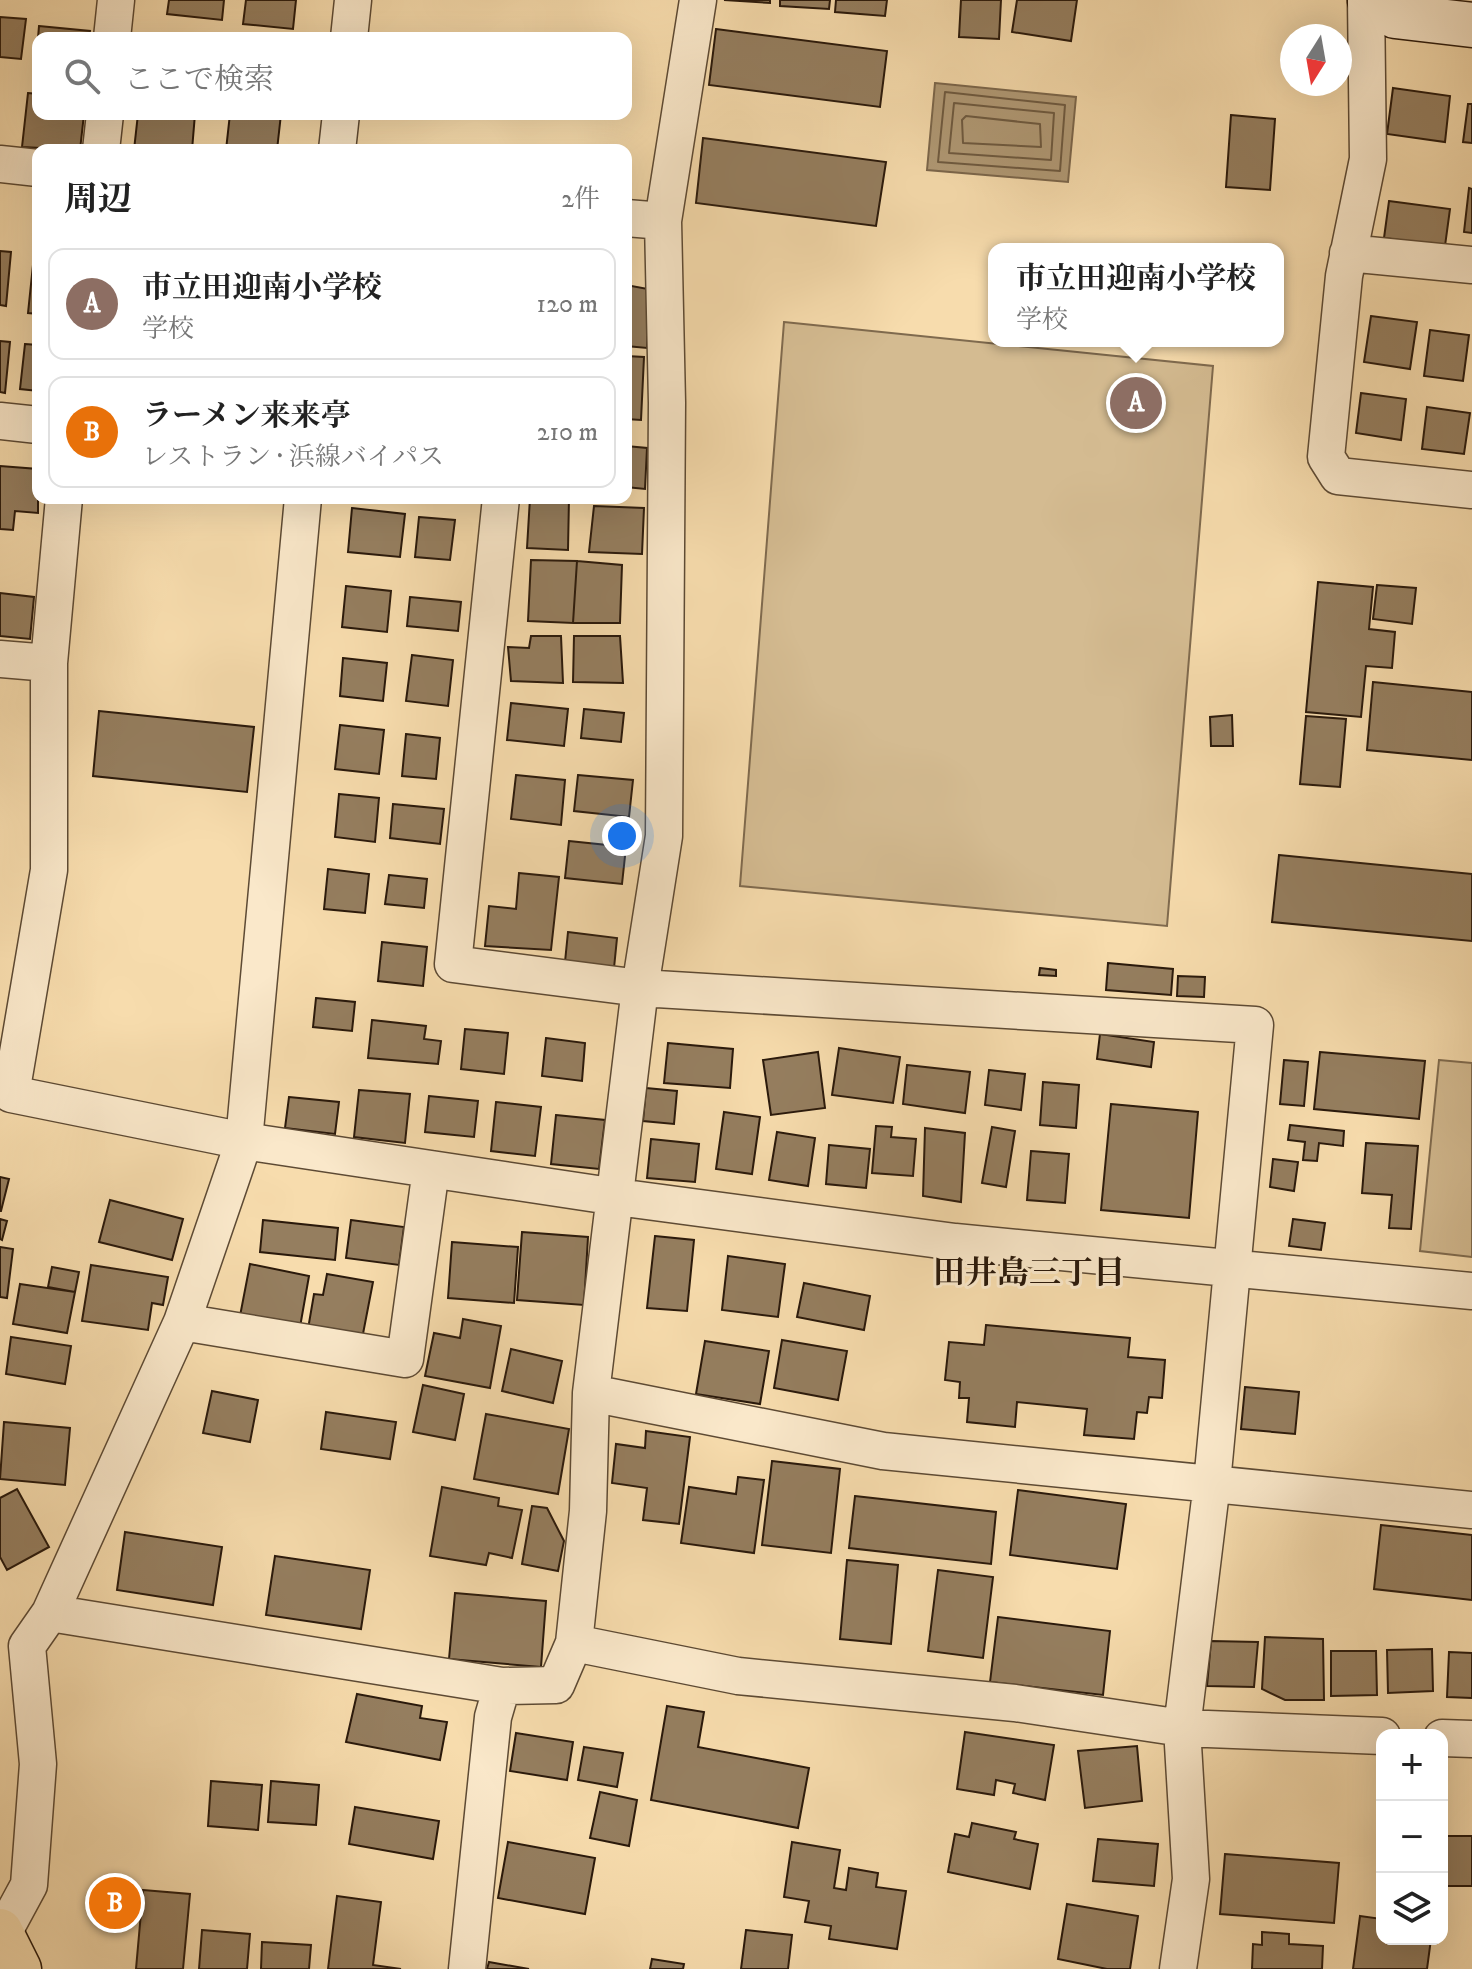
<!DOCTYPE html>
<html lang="ja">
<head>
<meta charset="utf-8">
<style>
	:root { --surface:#fff; --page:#f2f2f2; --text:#222; --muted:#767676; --line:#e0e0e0; --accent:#8f2418 }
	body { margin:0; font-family:"IM FELL DW Pica","Noto Serif JP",serif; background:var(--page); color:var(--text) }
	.controls { position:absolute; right:24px; bottom:24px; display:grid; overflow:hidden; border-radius:16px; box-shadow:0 8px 32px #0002 }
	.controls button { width:72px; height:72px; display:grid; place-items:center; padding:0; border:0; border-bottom:2px solid var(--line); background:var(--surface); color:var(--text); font:40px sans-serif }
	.compass { position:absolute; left:1280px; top:24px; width:72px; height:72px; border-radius:50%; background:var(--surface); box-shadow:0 8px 32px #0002; rotate:191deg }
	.you { position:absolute; left:622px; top:836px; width:28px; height:28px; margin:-20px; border:6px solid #fff; border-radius:50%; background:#1a73e8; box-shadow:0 0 0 12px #1a73e833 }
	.badge { display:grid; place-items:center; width:52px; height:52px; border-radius:50%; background:var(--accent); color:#fff; font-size:26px; font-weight:700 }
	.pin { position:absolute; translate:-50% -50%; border:4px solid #fff; box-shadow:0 2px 8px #0006 }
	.popup { position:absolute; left:988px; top:243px; width:296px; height:104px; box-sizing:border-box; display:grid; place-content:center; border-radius:16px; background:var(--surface); filter:drop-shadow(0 2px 6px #0005); font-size:26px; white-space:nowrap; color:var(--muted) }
	.popup b { font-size:30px; color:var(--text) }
	.popup::after { content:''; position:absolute; left:50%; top:100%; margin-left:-16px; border:16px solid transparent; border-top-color:var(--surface) }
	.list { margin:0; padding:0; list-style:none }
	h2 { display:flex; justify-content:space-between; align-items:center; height:104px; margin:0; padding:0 32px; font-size:34px }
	h2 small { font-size:26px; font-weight:400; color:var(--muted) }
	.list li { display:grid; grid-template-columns:52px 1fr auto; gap:24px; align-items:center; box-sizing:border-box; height:112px; margin:0 16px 16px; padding:0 16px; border:2px solid var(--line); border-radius:16px }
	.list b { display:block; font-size:30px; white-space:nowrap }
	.list p { margin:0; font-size:26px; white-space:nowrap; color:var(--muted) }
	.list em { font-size:26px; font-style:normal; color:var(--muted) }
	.icon { flex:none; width:44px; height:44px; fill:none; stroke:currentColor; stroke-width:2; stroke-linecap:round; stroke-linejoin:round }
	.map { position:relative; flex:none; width:1472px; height:1969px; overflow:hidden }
	.search { position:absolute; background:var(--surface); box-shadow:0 8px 32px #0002; left:32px; top:32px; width:600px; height:88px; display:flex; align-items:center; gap:20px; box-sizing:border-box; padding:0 28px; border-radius:16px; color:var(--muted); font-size:30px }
	.panel { position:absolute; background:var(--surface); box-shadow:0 8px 32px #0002; left:32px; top:144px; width:600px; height:360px; border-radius:16px }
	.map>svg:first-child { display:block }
	.park { fill:#d4bb91; stroke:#7f6a4e; stroke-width:2 }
	.water { fill:#b19a76; stroke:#7b664b; stroke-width:2 }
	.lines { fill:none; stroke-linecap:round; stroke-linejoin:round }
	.shore { stroke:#6e5a40; stroke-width:2 }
	.building { fill:#957e5f; stroke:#2a190b; stroke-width:2 }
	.street-casing { stroke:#5d4a34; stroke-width:39 }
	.secondary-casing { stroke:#2a190b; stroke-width:47 }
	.highway-casing { stroke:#2a190b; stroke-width:47 }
	.street { stroke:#fae8ca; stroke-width:36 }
	.secondary { stroke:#fae8ca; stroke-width:44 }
	.highway { stroke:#f7dcad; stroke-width:44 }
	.labels { text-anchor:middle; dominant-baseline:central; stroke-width:6; stroke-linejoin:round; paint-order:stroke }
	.neighbourhood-label { font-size:32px; font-weight:bold; fill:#2a190b; stroke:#fae8ca }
</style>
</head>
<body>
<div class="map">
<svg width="1472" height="1969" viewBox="0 0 1472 1969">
	<rect width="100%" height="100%" fill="#f7dcad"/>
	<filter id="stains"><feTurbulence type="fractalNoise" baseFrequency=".0025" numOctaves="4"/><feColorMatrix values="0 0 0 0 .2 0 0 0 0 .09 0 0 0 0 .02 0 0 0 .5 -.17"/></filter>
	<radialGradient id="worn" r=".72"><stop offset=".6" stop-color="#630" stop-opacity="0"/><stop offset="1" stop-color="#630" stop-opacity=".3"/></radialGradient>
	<!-- park -->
	<path class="park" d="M784,322L1213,366L1167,926L740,886Z
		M1439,1060L1472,1063V1257L1420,1251Z"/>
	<!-- water -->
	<path class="water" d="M935,83L1076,97L1068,182L927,170Z"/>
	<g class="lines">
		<!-- shore -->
		<path class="shore" d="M945,92L1065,105L1060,171L938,162Z
			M954,103L1054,113L1051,160L949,153Z
			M966,116L1040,124L1041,147L963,143L962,120Z"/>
	</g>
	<!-- building -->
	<path class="building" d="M169,0H224L222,20L167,14Z
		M246,0H296L293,29L243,24Z
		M724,0H770V3Z
		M780,0H830L829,9L780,6Z
		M836,0H887L885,16L835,12Z
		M961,0H1001L999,39L959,37Z
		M1017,0H1077L1071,41L1012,32Z
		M0,17L26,19L21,59L0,57Z
		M39,26L90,31L89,38H38Z
		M716,29L887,51L880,107L709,85Z
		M1393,88L1450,96L1445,142L1387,134Z
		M28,93L38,94V114H84L80,150L22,147Z
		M1468,104H1472V143L1463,142Z
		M138,114H195L192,150H134Z
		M230,114H281L277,150H226Z
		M1231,115L1275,119L1270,190L1226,187Z
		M703,138L886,162L876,226L696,203Z
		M1469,188L1472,189V233L1464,232Z
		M1389,201L1450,209L1445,246L1384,238Z
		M0,251L11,252L6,306L0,305Z
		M33,265L38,266V314L28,313Z
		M626,285L648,289L647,348L626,346Z
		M1371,316L1417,322L1410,369L1364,362Z
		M1430,330L1469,335L1463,381L1424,376Z
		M0,341L10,342L5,393L0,392Z
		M25,344L38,345V391L20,389Z
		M626,356L644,357L641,420L626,419Z
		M1361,393L1406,399L1401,440L1356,433Z
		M1427,407L1470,413L1464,454L1422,449Z
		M626,446L647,448L645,489L626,487Z
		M0,466L38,469V513L15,511L13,530L0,529Z
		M530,498H569L568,550L527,548Z
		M594,506L644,508L642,554L589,552Z
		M352,508L405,514L400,557L348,552Z
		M419,517L455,520L450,560L415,557Z
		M531,560L577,561L573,623L528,621Z
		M577,561L622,565L620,623H573Z
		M1318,582L1373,587L1369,629L1395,632L1392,668L1366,666L1361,717L1306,712Z
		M1377,585L1416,588L1412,624L1373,619Z
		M346,586L391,591L387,632L342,627Z
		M0,593L34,597L30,639L0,636Z
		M410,597L461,602L458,631L407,626Z
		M531,636H561L563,683L511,681L508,647L529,648Z
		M574,636H620L623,683L573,682Z
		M412,655L453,660L448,706L406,701Z
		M343,658L387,663L383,701L340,696Z
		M1373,682L1472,692V760L1367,750Z
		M511,703L568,709L564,746L507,740Z
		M584,709L624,713L621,742L581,738Z
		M99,711L254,727L247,792L93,776Z
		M1232,715L1233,746H1211L1210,717Z
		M1306,716L1346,719L1340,787L1300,784Z
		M340,725L384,730L379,774L335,769Z
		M406,734L440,738L436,779L402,776Z
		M516,775L565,780L561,825L511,819Z
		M578,775L633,780L629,817L574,811Z
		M339,794L379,798L375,842L335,837Z
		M393,804L444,809L440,844L390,838Z
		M569,841L626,847L622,884L565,878Z
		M1279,855L1472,874V941L1272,922Z
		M328,869L369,874L365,913L324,909Z
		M519,873L559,877L551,950L485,946L489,906L516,909Z
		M389,875L427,879L424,908L385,904Z
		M568,932L617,938L613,978L564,972Z
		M382,942L427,947L423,986L378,981Z
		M1108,963L1173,969L1171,995L1106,990Z
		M1040,968L1056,970V976L1039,975Z
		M1178,976L1205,977L1204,997L1177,996Z
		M316,998L355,1002L352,1031L313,1027Z
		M372,1020L426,1026L424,1039L441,1041L438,1064L368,1058Z
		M465,1029L508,1033L504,1074L461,1069Z
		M1100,1034L1154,1042L1151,1067L1097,1059Z
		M546,1038L585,1043L582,1081L542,1076Z
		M668,1043L733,1049L730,1088L664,1083Z
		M839,1048L900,1057L893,1103L832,1095Z
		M818,1052L825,1108L771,1115L763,1060Z
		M1320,1052L1425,1061L1419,1119L1314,1109Z
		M1284,1060L1308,1062L1304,1106L1280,1104Z
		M907,1065L970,1072L965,1113L903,1104Z
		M989,1070L1025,1074L1021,1110L985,1105Z
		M1043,1082L1079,1085L1076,1128L1040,1125Z
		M646,1088L677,1091L674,1124L643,1121Z
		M359,1090L410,1094L405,1143L354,1137Z
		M429,1096L478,1101L474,1137L425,1132Z
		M289,1097L339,1102L335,1134L285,1128Z
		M496,1102L541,1107L535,1156L491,1151Z
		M1111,1104L1198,1112L1189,1218L1101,1210Z
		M724,1112L760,1117L752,1174L716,1169Z
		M556,1115L605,1120L599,1169L551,1164Z
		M1290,1125L1344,1131L1343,1146L1319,1143L1317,1161L1303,1160L1305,1142L1288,1140Z
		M876,1126L892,1127L891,1137L916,1139L913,1176L872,1173Z
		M992,1127L1015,1131L1006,1187L982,1183Z
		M925,1128L965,1133L961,1202L923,1196Z
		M777,1132L815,1138L808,1186L769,1180Z
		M651,1139L699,1144L695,1182L647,1178Z
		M1366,1143L1418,1146L1411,1229L1389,1228L1392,1195L1362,1193Z
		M829,1145L870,1149L866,1188L826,1184Z
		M1031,1151L1069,1154L1065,1203L1027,1200Z
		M1273,1159L1298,1162L1294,1191L1270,1187Z
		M0,1177L9,1179L1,1211H0Z
		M110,1200L183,1219L172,1260L99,1242Z
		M0,1219L7,1221L2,1240L0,1239Z
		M1293,1219L1325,1223L1321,1250L1289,1246Z
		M263,1220L338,1228L335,1260L260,1252Z
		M351,1220L404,1227L399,1265L346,1258Z
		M522,1232L588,1237L584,1305L517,1300Z
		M655,1236L694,1240L687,1311L647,1308Z
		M452,1242L518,1247L514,1303L448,1298Z
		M0,1247L13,1249L7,1298L0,1297Z
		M728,1256L785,1264L778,1317L722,1310Z
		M250,1264L309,1276L300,1327L240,1316Z
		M91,1265L168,1277L163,1305L152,1303L148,1330L82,1321Z
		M52,1267L79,1272L75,1292L48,1287Z
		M327,1274L373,1282L362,1339L308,1329L314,1294L323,1295Z
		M804,1283L870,1296L864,1330L797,1317Z
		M20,1284L75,1292L67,1333L13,1324Z
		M463,1319L501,1326L490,1388L425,1376L434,1333L460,1338Z
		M986,1325L1130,1338L1128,1357L1165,1360L1162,1398L1149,1397L1147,1413L1137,1412L1134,1439L1084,1435L1087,1409L1017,1402L1015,1427L967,1422L969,1398H959L960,1382L945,1380L949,1342L984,1345Z
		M11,1337L71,1346L65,1384L6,1374Z
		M782,1340L847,1351L838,1400L774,1388Z
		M705,1341L769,1351L760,1404L696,1394Z
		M511,1349L562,1361L553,1403L502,1391Z
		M423,1385L464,1394L455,1440L413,1432Z
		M1245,1387L1299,1392L1295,1434L1241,1429Z
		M212,1391L258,1400L250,1442L203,1433Z
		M326,1412L396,1422L390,1459L321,1449Z
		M486,1414L569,1429L558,1494L474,1479Z
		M4,1422L70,1428L65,1485L0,1479Z
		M646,1431L690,1437L679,1524L643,1520L647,1488L612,1483L616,1444L645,1448Z
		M772,1461L840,1469L831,1553L762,1545Z
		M738,1477L764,1480L754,1553L681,1543L689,1487L736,1494Z
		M442,1487L499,1498L498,1506L522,1510L512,1558L489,1553L486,1565L430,1556Z
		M17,1489L49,1547L7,1570L0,1557V1498Z
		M1018,1490L1126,1504L1117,1569L1010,1555Z
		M855,1496L996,1512L991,1564L849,1548Z
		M532,1506L547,1508L564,1541L558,1571L522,1564Z
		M1381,1525L1472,1535V1600L1374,1589Z
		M125,1532L222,1547L213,1605L117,1590Z
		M275,1556L370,1570L361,1629L266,1615Z
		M847,1560L898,1565L891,1644L840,1639Z
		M938,1570L993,1577L983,1658L928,1651Z
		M455,1593L546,1601L541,1667L449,1659Z
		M998,1617L1110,1631L1103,1695L990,1682Z
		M1265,1637L1323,1639L1324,1700H1285L1262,1689Z
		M1211,1641L1258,1642L1254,1687L1207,1686Z
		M1432,1649L1433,1691L1388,1693L1387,1650Z
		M1331,1651H1376L1377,1695L1331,1696Z
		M1449,1652L1472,1653V1698L1447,1697Z
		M357,1694L422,1706L420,1718L447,1722L440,1760L346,1742Z
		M667,1706L704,1712L698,1747L809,1768L798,1828L651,1800Z
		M965,1732L1054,1745L1045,1800L1013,1793L1015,1784L996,1780L994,1795L957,1789Z
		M516,1733L573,1742L567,1780L510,1771Z
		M1137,1746L1142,1801L1085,1808L1078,1751Z
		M584,1747L623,1753L617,1787L578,1780Z
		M211,1781L262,1785L258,1830L208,1826Z
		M271,1781L319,1785L316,1825L268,1822Z
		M600,1792L637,1800L629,1846L590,1838Z
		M355,1807L439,1821L433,1859L349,1844Z
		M972,1823L1016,1832L1014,1839L1038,1844L1030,1889L948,1872L955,1834L969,1837Z
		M1442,1836H1472V1886H1442Z
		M1098,1839L1158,1844L1154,1886L1093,1881Z
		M508,1842L595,1858L585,1914L498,1898Z
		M792,1842L840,1850L834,1888L846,1890L849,1868L878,1873L876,1887L906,1891L897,1949L829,1939L831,1926L805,1922L809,1901L784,1897Z
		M1225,1854L1339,1863L1334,1923L1220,1914Z
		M143,1890L190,1894L183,1969H136Z
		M337,1896L381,1902L373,1965L401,1969H328Z
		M1067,1904L1138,1916L1130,1969H1107L1058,1959Z
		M1360,1916L1382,1919V1939H1431L1427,1969H1353Z
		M202,1930L250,1934L247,1969H199Z
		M746,1930L792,1935L788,1969H741Z
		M1262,1932L1289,1934V1944L1323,1946L1322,1969H1252L1253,1944L1262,1945Z
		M262,1942L311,1945L309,1969H261Z
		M652,1959L684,1964L683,1969H650Z
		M489,1962L529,1969H487Z"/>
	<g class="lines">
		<defs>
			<path id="street" d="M1366,0L1368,159L1344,276L1326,457L1338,476L1472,490
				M112,38L116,0
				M349,38L353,0
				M101,150L105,114
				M337,150L341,114
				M0,164L38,168
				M626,218L663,221
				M1348,253L1472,265
				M0,421L38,425
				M64,498L49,663V870L11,1094L244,1141L617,1197L955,1242L1472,1291
				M501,498L453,964L640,988L1255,1025L1212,1483L1182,1728L1191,1879L1178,1969
				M0,659L49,663
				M182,1322L405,1359L431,1169
				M591,1393L883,1451L1472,1510
				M50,1613L502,1686
				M574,1643L738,1676L1015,1703L1182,1728L1382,1736
				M1442,1738L1472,1739
				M2,1935L29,1885L38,1764L27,1646L50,1613L182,1322L244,1141L303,498
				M467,1969L493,1717L502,1686L556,1685L574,1643L588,1511L591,1393L640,988L664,836L667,403L663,221L698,0"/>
			<path id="secondary" d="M1370,0L1395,16L1472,25"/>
			<path id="highway" d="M0,1931L19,1969"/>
		</defs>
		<!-- street casing -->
		<use href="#street" class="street-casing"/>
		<!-- secondary casing -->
		<use href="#secondary" class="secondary-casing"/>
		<!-- highway casing -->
		<use href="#highway" class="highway-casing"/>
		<!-- street -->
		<use href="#street" class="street"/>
		<!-- secondary -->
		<use href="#secondary" class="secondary"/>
		<!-- highway -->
		<use href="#highway" class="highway"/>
	</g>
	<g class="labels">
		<!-- neighbourhood labels -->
		<g class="neighbourhood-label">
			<text x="1029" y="1274">田井島三丁目</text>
		</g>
	</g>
	<rect width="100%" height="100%" filter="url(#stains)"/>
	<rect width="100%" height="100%" fill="url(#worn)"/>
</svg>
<div class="controls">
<button>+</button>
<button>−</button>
<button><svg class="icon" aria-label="layers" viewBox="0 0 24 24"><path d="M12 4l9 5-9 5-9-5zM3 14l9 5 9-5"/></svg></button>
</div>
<svg class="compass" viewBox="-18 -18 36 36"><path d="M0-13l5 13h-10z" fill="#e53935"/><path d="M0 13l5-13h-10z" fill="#767676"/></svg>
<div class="you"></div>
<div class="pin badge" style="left:1136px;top:403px;background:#8d6e63">A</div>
<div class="popup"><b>市立田迎南小学校</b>学校</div>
<div class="pin badge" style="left:115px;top:1903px;background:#e8710a">B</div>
<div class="search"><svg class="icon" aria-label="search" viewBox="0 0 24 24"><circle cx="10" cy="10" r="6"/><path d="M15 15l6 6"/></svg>ここで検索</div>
<section class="panel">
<h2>周辺<small>2件</small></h2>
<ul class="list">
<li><span class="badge" style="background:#8d6e63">A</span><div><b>市立田迎南小学校</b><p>学校</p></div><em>120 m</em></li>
<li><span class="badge" style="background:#e8710a">B</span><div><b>ラーメン来来亭</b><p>レストラン · 浜線バイパス</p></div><em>210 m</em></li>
</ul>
</section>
</div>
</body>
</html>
